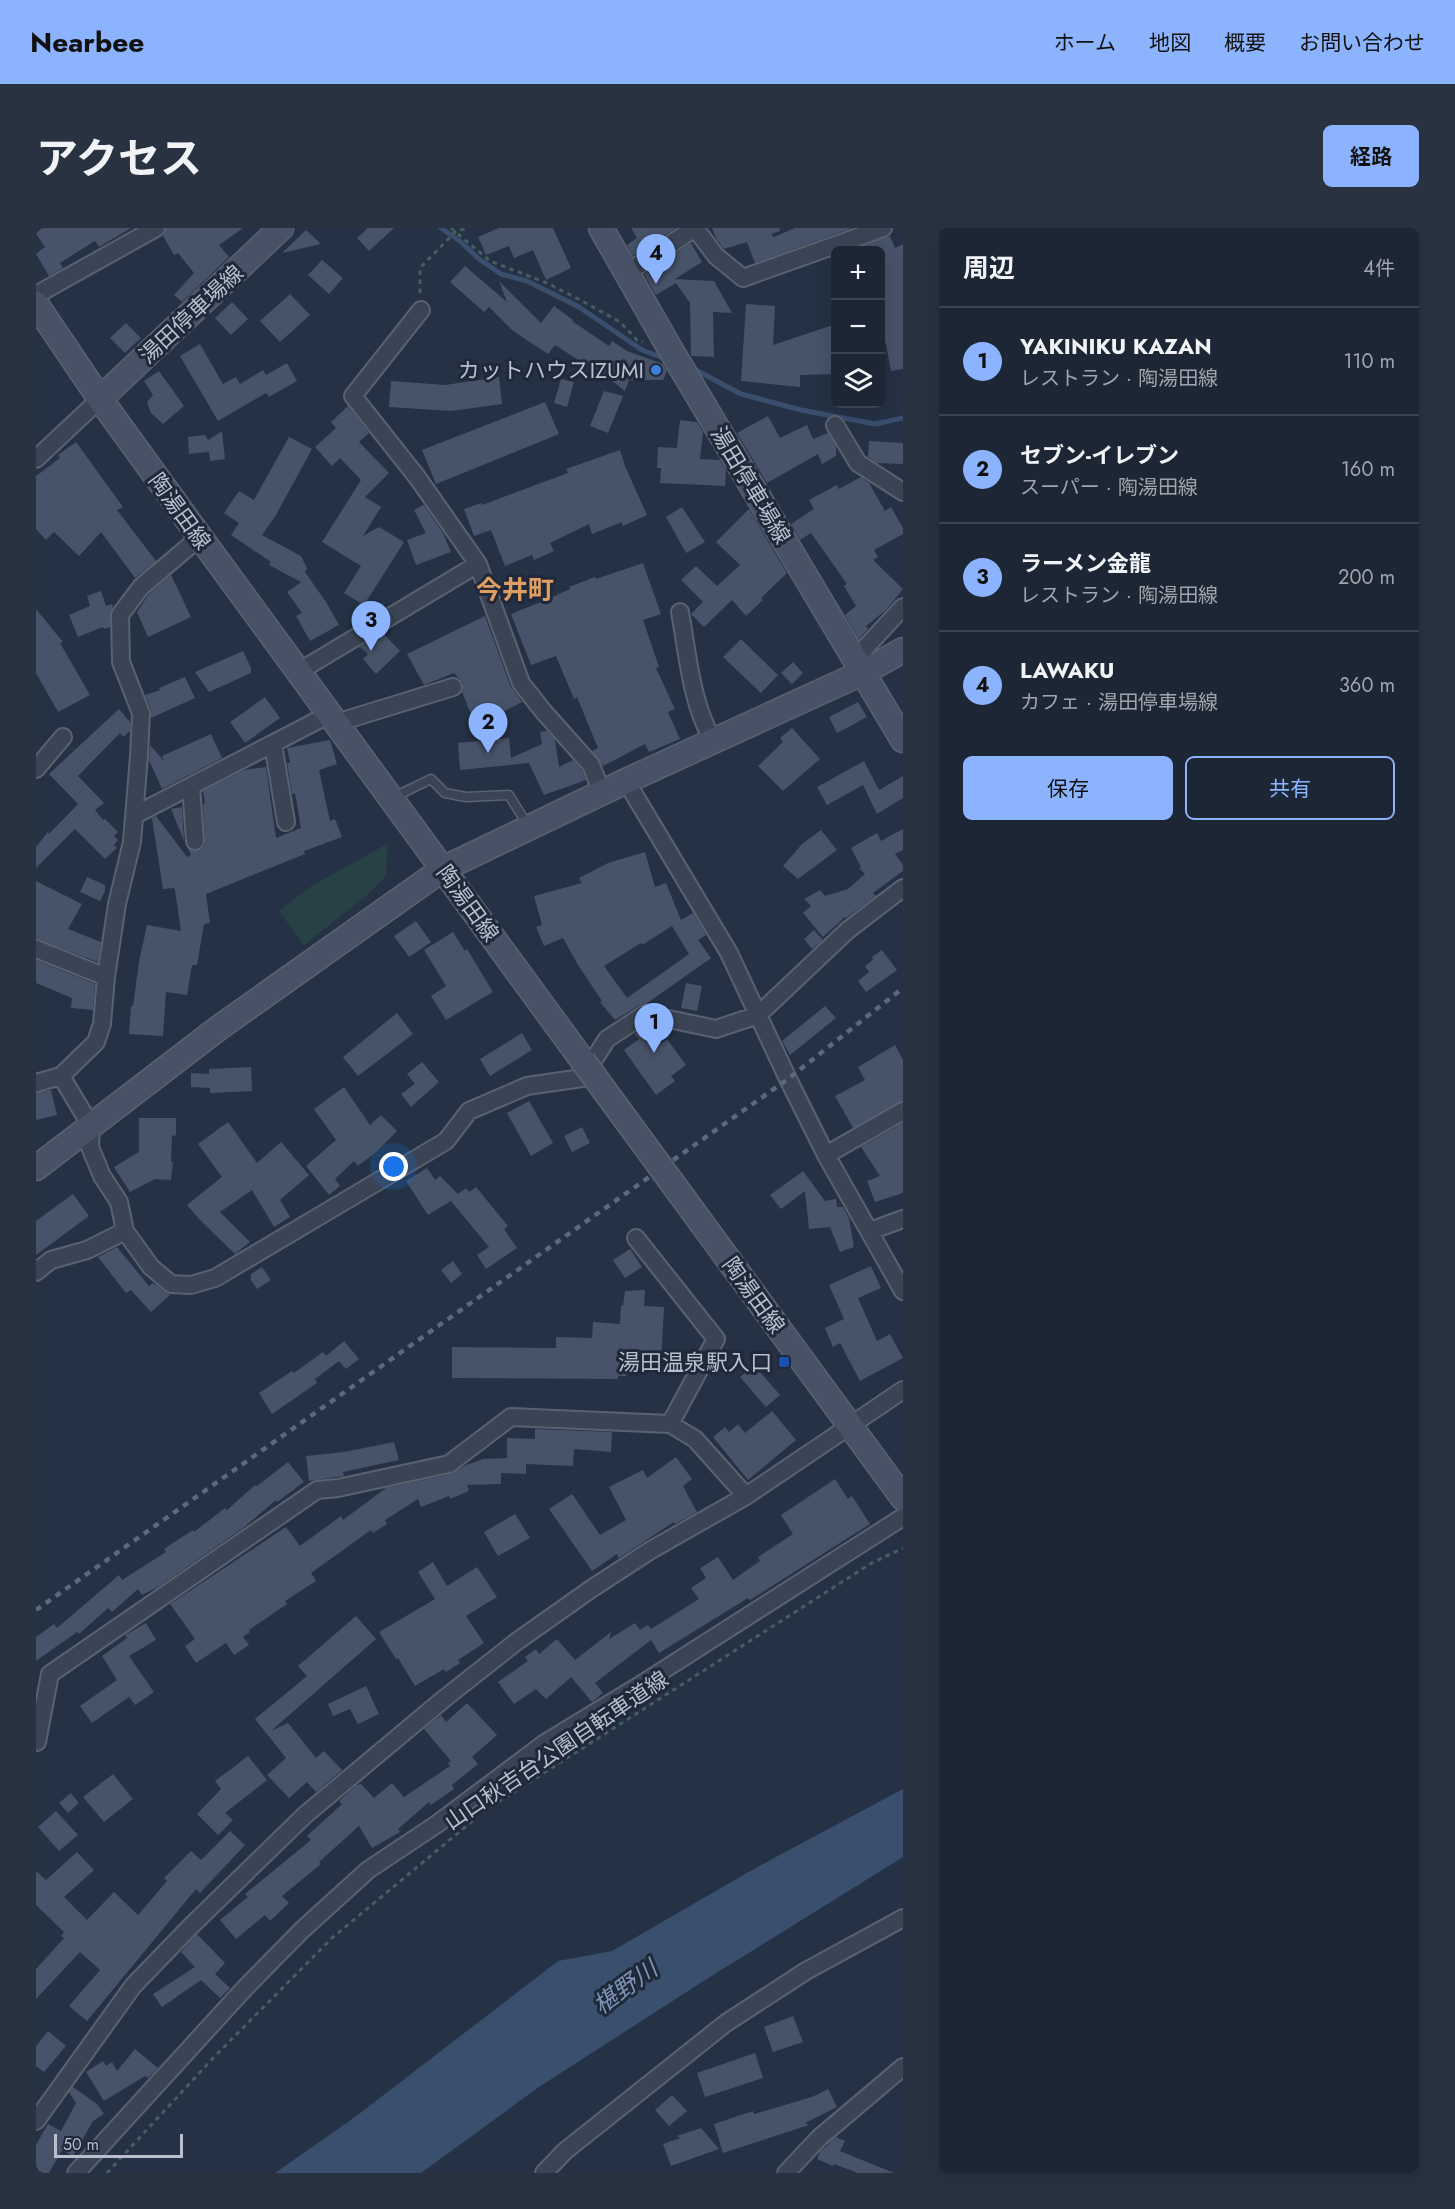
<!DOCTYPE html>
<html lang="ja">
<head>
<meta charset="utf-8">
<style>
	:root { --surface:#1c2634; --page:#293240; --text:#f1f3f6; --muted:#a0a5ac; --line:#3a434f; --accent:#8cb4fe }
	body { margin:0; font-family:Jost,"Noto Sans JP",sans-serif; background:var(--page); color:var(--text) }
	.controls { position:absolute; right:18px; top:18px; display:grid; overflow:hidden; border-radius:9px; box-shadow:0 6px 24px #0002 }
	.controls button { width:54px; height:54px; display:grid; place-items:center; padding:0; border:0; border-bottom:2px solid var(--line); background:var(--surface); color:var(--text); font:30px sans-serif }
	.scale { position:absolute; left:18px; bottom:15px; width:129px; box-sizing:border-box; padding-left:6px; border:3px solid #b8bfcd; border-top:0; font-size:16px; line-height:21px; white-space:nowrap; color:#b8bfcd; -webkit-text-stroke:4px #1f2939; paint-order:stroke }
	.you { position:absolute; left:358px; top:939px; width:21px; height:21px; margin:-15px; border:4px solid #fff; border-radius:50%; background:#1a73e8; box-shadow:0 0 0 9px #1a73e833 }
	.badge { display:grid; place-items:center; width:39px; height:39px; border-radius:50%; background:var(--accent); color:#111; font-size:20px; font-weight:700 }
	.pin { position:absolute; translate:-50% -50px; filter:drop-shadow(0 2px 3px #0008) }
	.pin::after { content:''; position:absolute; top:32px; width:21px; height:18px; background:inherit; clip-path:polygon(0 0,100% 0,50% 100%) }
	.list { margin:0; padding:0; list-style:none }
	h2 { display:flex; justify-content:space-between; align-items:center; height:78px; margin:0; padding:0 24px; font-size:26px }
	h2 small { font-size:20px; font-weight:400; color:var(--muted) }
	.list li { display:grid; grid-template-columns:39px 1fr auto; gap:18px; align-items:center; box-sizing:border-box; height:108px; padding:0 24px; border-top:2px solid var(--line) }
	.list b { display:block; font-size:22px; white-space:nowrap }
	.list p { margin:0; font-size:20px; white-space:nowrap; color:var(--muted) }
	.list em { font-size:20px; font-style:normal; color:var(--muted) }
	.actions { display:flex; gap:12px; padding:18px 24px }
	.actions a { flex:1; padding:14px 0; border:2px solid var(--accent); border-radius:9px; text-align:center; font-size:21px; color:var(--accent) }
	.actions .main { background:var(--accent); color:#111 }
	.icon { flex:none; width:33px; height:33px; fill:none; stroke:currentColor; stroke-width:2; stroke-linecap:round; stroke-linejoin:round }
	.map { position:relative; flex:none; width:867px; height:1945px; overflow:hidden; border-radius:9px }
	header { display:flex; align-items:center; gap:36px; box-sizing:border-box; height:84px; padding:0 30px; background:var(--accent); color:#111 }
	header strong { font-size:28px }
	nav { display:flex; gap:33px; margin-inline-start:auto; font-size:21px }
	.intro { display:flex; align-items:center; justify-content:space-between; box-sizing:border-box; height:144px; padding:0 36px }
	h1 { margin:0; font-size:42px }
	.button { padding:15px 27px; border-radius:9px; background:var(--accent); color:#111; font-size:21px; font-weight:700 }
	main { display:flex; gap:36px; padding:0 36px }
	aside { flex:1; background:var(--surface); border-radius:9px; box-shadow:0 6px 24px #0002 }
	.map>svg:first-child { display:block }
	.green { fill:#284145 }
	.water { fill:#3a4e6e }
	.lines { fill:none; stroke-linecap:round; stroke-linejoin:round }
	.stream { stroke:#3a4e6e; stroke-width:5 }
	.building { fill:#475369; fill-rule:evenodd }
	.lane-casing { stroke:#596271; stroke-width:11 }
	.street-casing { stroke:#596271; stroke-width:20 }
	.secondary-casing { stroke:#596271; stroke-width:27 }
	.path { stroke:#465e61; stroke-width:3; stroke-dasharray:4.5 4.5; stroke-linecap:butt }
	.lane { stroke:#3a4454; stroke-width:8 }
	.street { stroke:#3a4454; stroke-width:16 }
	.secondary { stroke:#485267; stroke-width:24 }
	.rail { stroke:#5c687b; stroke-width:4.5; stroke-dasharray:6 6; stroke-linecap:butt }
	.secondary-bridge-casing { stroke:#596271; stroke-width:27; stroke-linecap:butt }
	.secondary-bridge { stroke:#485267; stroke-width:24 }
	.shop-dot { fill:#3f7fe0; stroke:#1f2939; stroke-width:2 }
	.transit-dot { fill:#1a4fb4; stroke:#1f2939; stroke-width:2 }
	.labels { text-anchor:middle; dominant-baseline:central; stroke-width:6; stroke-linejoin:round; paint-order:stroke }
	.street-label { font-size:22px; fill:#b8bfcd; stroke:#1f2939 }
	.poi-label { font-size:22px; fill:#b8bfcd; stroke:#1f2939; text-anchor:end }
	.water-label { font-size:24px; font-style:italic; fill:#7d94b6; stroke:#1f2939 }
	.quarter-label { font-size:26px; font-weight:bold; fill:#dd9d63; stroke:#1f2939 }
</style>
</head>
<body>
<header>
<strong>Nearbee</strong>
<nav><a>ホーム</a><a>地図</a><a>概要</a><a>お問い合わせ</a></nav>
</header>
<div class="intro"><h1>アクセス</h1><a class="button">経路</a></div>
<main>
<div class="map">
<svg width="867" height="1945" viewBox="0 0 867 1945">
	<rect width="100%" height="100%" fill="#253245"/>
	<!-- green -->
	<path class="green" d="M351,616L350,648L330,668L268,717L243,683L274,659Z"/>
	<!-- water -->
	<path class="water" d="M867,1561V1629L666,1754L503,1859L385,1945H239L319,1889L522,1733L576,1723L723,1638Z"/>
	<g class="lines">
		<!-- stream -->
		<path class="stream" d="M405,0L425,14L443,31L465,46L491,53L543,79L606,122L630,131
			M656,140L705,166L765,182L839,196L867,190"/>
	</g>
	<!-- building -->
	<path class="building" d="M0,0H95L63,19L59,13L24,35L27,40L13,48L0,26L9,19L0,6Z
		M130,0H207L183,17L193,29L146,74L138,67L158,45L142,25L138,27L127,8Z
		M332,0H358L333,23L321,10Z
		M463,0H517L535,40L510,52L497,22L478,30L473,18L450,27L442,9Z
		M595,0H640L597,28L591,17L601,10Z
		M676,0H744V3L735,6L738,9L759,0H816L719,35L711,14L688,21L680,10Z
		M270,2L285,16L246,25Z
		M854,8L859,20L867,16V141L855,143L850,116L844,102V22H815Z
		M655,15L666,34L639,51L678,53L696,85L677,84L678,129L655,128L654,75L640,55L620,67L608,46Z
		M286,32L307,50L293,66L272,47Z
		M429,38L471,74L463,53L505,95L518,78L537,92L536,93L573,118L576,113L591,123L627,136L631,143L627,152H593L589,163L552,134L550,137L519,117L512,126L477,103L453,79L448,84L414,54Z
		M254,66L274,87L244,114L224,93Z
		M196,74L212,91L195,107L179,90Z
		M710,76L739,78L737,117L800,96V146L764,147V159L705,153Z
		M90,95L105,110L89,125L74,110Z
		M164,116L187,156L200,149L204,156L227,142L230,147L251,135L261,153L233,169L230,165L182,193L144,128Z
		M123,143L148,178L127,196L115,185L111,174L117,167L108,153Z
		M463,149L466,176L415,183L353,179L355,153L409,157Z
		M525,151L538,154L531,179L518,175Z
		M568,163L587,168L572,205L554,198Z
		M509,174L523,206L400,256L386,222Z
		M312,178L333,205L323,214L353,245L329,269L345,279L327,308L343,299L368,314L328,377L308,365L325,338L286,314L325,252L304,230L296,238L279,219L300,200L295,194Z
		M732,188L744,210L771,197L777,211L792,205L800,218V228L786,236L782,226L731,255L701,205Z
		M644,192L661,194L667,204L664,231L684,232L690,242L689,258L624,255L625,240H621L622,219L641,220Z
		M186,203L189,231L174,233L173,224L151,226L153,225L152,209L169,207L172,212Z
		M253,209L276,221L240,287L226,307L265,328L271,340L269,344L290,374L303,397L274,413L260,388L266,385L251,364L265,354L233,337L235,334L195,307L203,295L188,285L203,263L218,272Z
		M833,213L867,215V236L841,235L832,229Z
		M40,214L87,279L81,282L120,333L99,350L65,304L43,328L18,304L10,312L0,301V248L24,230L22,227Z
		M584,222L589,238L611,287L587,298L586,294L556,306L553,296L514,315L518,323L498,332L496,327L469,338L455,302L438,308L428,281L445,275L446,277L532,245L530,241Z
		M825,249L833,255L849,283L855,279L867,300V306L838,322L842,329L837,332L867,361L850,382L830,398L832,401L823,411L809,387L820,378L808,358L811,356L775,305L764,312L755,296L778,281L773,272L801,257L803,261Z
		M388,277L407,305L415,324L380,337L371,312L390,305L378,282Z
		M646,279L669,314L650,325L630,289Z
		M713,281L751,345L725,370L727,372L710,388L696,372L668,399L655,386L667,374L645,352L660,338L681,358L704,337L680,314Z
		M607,335L625,386L607,392L623,439L620,440L639,481L632,484L644,511L613,524L609,516L567,538L556,523L562,520L541,469L538,471L520,428L495,437L475,386L510,372L534,361L533,359L559,349L560,351Z
		M135,347L155,389L112,409L101,384L113,366Z
		M65,363L70,378L76,376L77,378L74,386V399L68,401L67,399L42,409L33,387L54,378L51,368Z
		M0,381L27,414L24,415L54,467L22,484L0,445Z
		M449,388L475,459L486,474L459,488L453,476L434,484L426,464L427,455L418,445L388,457L371,426Z
		M347,405L364,423L340,446L327,431L332,426L324,419Z
		M705,411L742,447L725,465L687,429Z
		M207,423L215,440V445L173,464L159,444Z
		M757,434L767,445L756,456L745,445Z
		M149,449L159,470L115,490V481L109,467L124,462L123,460Z
		M229,469L244,490L209,515L194,494Z
		M822,474L831,489L801,505L793,489Z
		M83,481L94,494V503L87,509L84,505L42,548L68,575L59,582L67,592L69,591L82,604L78,608L82,612L78,617L81,620L69,631L39,601L0,640V619L12,604L13,606L42,576L13,546Z
		M756,500L784,531L747,563L722,538L747,514L744,510Z
		M511,503L519,512L523,539L537,532L546,543L550,552L508,567L493,535L424,542L422,515L473,510L475,530L506,516L504,504Z
		M175,506L186,530L126,561L113,532L114,517L128,533L126,528Z
		M294,512L301,536L283,542L294,593L299,591L306,609L268,623L269,626L170,666L174,695L168,696L161,737H156L151,767L130,764L127,808L93,806L95,778H97L103,734L111,697L145,703L139,662L138,660L127,661L116,590L120,588L151,629L155,627L152,620L160,623L169,617L167,576L169,575L167,563L208,542L230,539L240,610L265,600L259,565L256,566L251,535H254L251,520Z
		M828,533L843,562L867,548V570L841,586L827,557L791,577L781,559Z
		M146,579L148,613L135,581Z
		M867,601V622L859,626L867,637V643L837,665L840,668L810,690L809,689L787,709L767,685L775,678L768,671L784,662L789,668L812,661L829,646L823,640L825,639L815,620L841,605L845,613Z
		M785,602L801,622L762,651L747,638L766,616Z
		M609,624L619,659L630,655L645,692L638,696L657,685L670,707L662,712L675,730L610,776L604,777L579,792L564,774L566,773L542,737L527,710L508,718L500,699L506,697L498,668L546,655L543,650L572,635ZM636,698L653,726L591,770L568,738L605,715L606,717Z
		M51,649L69,657V663L64,673L44,664Z
		M0,653L46,676L32,701L65,714L62,734L0,711Z
		M380,693L395,714L373,729L358,708Z
		M778,702L787,712L776,721L768,711Z
		M417,704L429,723L431,721L457,764L410,792L395,768L410,758L388,722Z
		M846,722L861,742L830,764L822,753L833,744L829,738L837,732L836,729Z
		M0,732L59,756L57,782L35,780L36,770L0,755Z
		M650,755L666,758L661,783L645,780Z
		M789,778L800,790L754,827L746,813Z
		M361,785L377,806L322,848L307,829Z
		M611,797L626,815L631,811L650,837L635,848L639,853L620,867L588,822L603,811L598,806Z
		M486,805L496,822L454,848L444,831Z
		M859,817L867,832V873L817,900L799,868L829,852L822,839Z
		M386,834L403,854L375,879L365,866L379,856L371,846Z
		M215,839L216,863L174,865V860L155,859V845L173,846V841Z
		M308,859L334,897L345,887L361,903L339,925L322,938L318,933L299,951L304,958L293,967L270,938L300,912L278,881Z
		M15,862L21,887L0,892V865Z
		M493,873L517,915L495,928L471,885Z
		M103,890H140V908L136,907L135,934H137L135,952L119,951L94,964L78,939L103,924Z
		M192,894L221,935L245,914L273,947L244,972L254,989L238,999L216,962L184,984L214,1014L199,1026L164,992L151,977L186,949L162,916Z
		M867,895V965L839,974L831,953L844,948L825,919Z
		M546,899L554,915L536,924L528,908Z
		M391,940L399,952L404,948L422,966L430,960L433,964L440,959L472,998L468,1001L481,1020L450,1041L441,1027L453,1019L415,973L392,987L370,953Z
		M767,943L789,973L800,971L801,979H807L813,990L818,1019L804,1024L794,999L773,1001L769,963L745,981L734,967Z
		M37,966L53,988L0,1027V993Z
		M81,1019L113,1058L117,1055L134,1067L115,1084L95,1062L90,1065L62,1029Z
		M594,1021L606,1039L589,1050L577,1032Z
		M417,1033L426,1046L415,1055L405,1042Z
		M835,1038L845,1060L822,1070L841,1113L854,1106L867,1130L824,1153L804,1115L797,1119L789,1100L808,1091L793,1057Z
		M226,1039L235,1052L221,1061L215,1052V1046Z
		M609,1062L608,1078L628,1079L625,1132L592,1131L590,1148H582V1151L416,1150V1119L520,1120V1109L556,1110L557,1094L584,1096L585,1077L587,1078L589,1063Z
		M308,1113L323,1131L310,1141L303,1133L279,1151L281,1155L236,1186L223,1165L256,1143L258,1145L287,1124L290,1128Z
		M718,1137L744,1167L730,1179L704,1149Z
		M736,1183L760,1212L712,1252L677,1209L689,1199L693,1204L702,1196L709,1205Z
		M499,1201L576,1204L575,1224L538,1221L537,1238L490,1236V1246L465,1245V1256L431,1257L433,1263L414,1271L413,1268L385,1279L382,1271L349,1292L351,1296L337,1305L335,1302L275,1345L280,1353L249,1373L251,1376L213,1402L214,1404L207,1409L213,1417L198,1427L190,1415L160,1435L149,1418L159,1411L134,1376L250,1299L264,1318L305,1288L307,1292L350,1260L415,1246L428,1238L447,1231L471,1230V1210L499,1211Z
		M358,1214L363,1232L307,1244L308,1248L273,1253L270,1228L308,1224Z
		M640,1229L656,1251L647,1258L661,1284L639,1296L638,1294L583,1330L581,1326L556,1343L513,1281L536,1266L564,1307L590,1292L573,1259L607,1242L611,1250Z
		M252,1234L268,1254L241,1274L240,1272L207,1300L122,1359L106,1367L102,1361L76,1384L72,1380L43,1406L41,1404L0,1433V1409L18,1396L21,1400L83,1347L86,1352L130,1324L128,1321L157,1302L158,1304L189,1280L191,1282L219,1257L221,1258Z
		M799,1251L812,1271L816,1268L834,1296L714,1372L712,1370L623,1425L615,1412L559,1455L567,1465L556,1474L535,1449L510,1471L500,1461L478,1476L462,1454L492,1433L489,1429L500,1421L503,1426L521,1411L539,1432L575,1404L573,1411L599,1395L604,1402L612,1397L615,1401L663,1371L655,1360L670,1350L664,1340L682,1329L697,1352L724,1333L722,1329L757,1306L745,1287Z
		M479,1286L494,1310L462,1328L448,1304Z
		M397,1334L411,1358L441,1339L461,1369L430,1388L448,1415L422,1432L424,1435L410,1444L408,1441L379,1458L362,1430L360,1431L343,1404L399,1371L382,1344Z
		M320,1388L340,1411L235,1503L252,1495L280,1530L288,1523L306,1542L280,1564L271,1554L253,1570L231,1547L250,1530L219,1491L271,1448L262,1438Z
		M110,1395L120,1412L93,1428L118,1464L99,1477L93,1469L56,1495L44,1478L81,1452L66,1428L91,1410L89,1407Z
		M330,1458L343,1486L322,1496L314,1481L297,1488L292,1476Z
		M431,1475L461,1507L436,1529L442,1536L416,1557L418,1561L395,1577L393,1574L362,1601L364,1604L336,1620L323,1598L283,1634L285,1636L246,1668L253,1675L234,1693L229,1687L200,1711L184,1692L212,1669L209,1666L275,1612L271,1608L306,1576L303,1573L321,1557L325,1556L338,1570L356,1555L368,1569L414,1538L412,1535L415,1533L388,1501L405,1487L410,1494Z
		M212,1528L231,1552L189,1585L197,1592L182,1607L161,1586L185,1561L179,1553Z
		M77,1546L97,1571L68,1594L47,1569Z
		M35,1565L43,1575L32,1585L23,1575Z
		M20,1583L42,1607L23,1623L2,1599Z
		M194,1603L209,1617L164,1665L160,1661L51,1793L33,1778L64,1742L44,1724L0,1771V1741L28,1710L25,1708L28,1704L0,1677V1643L10,1652L41,1624L58,1642L28,1669L51,1692L78,1664L102,1687L131,1653L128,1650L155,1623L165,1632Z
		M161,1706L189,1735L179,1746L194,1760L184,1770L165,1752L126,1779L117,1766L159,1739L145,1724Z
		M757,1788L767,1814L737,1824L728,1799Z
		M12,1803L30,1818L8,1844L0,1838V1818Z
		M99,1821L122,1840L112,1850L109,1848L68,1873L50,1844L67,1833L70,1838L76,1834L81,1843Z
		M719,1825L727,1850L669,1869L661,1845Z
		M37,1859L61,1876L68,1886L57,1893L37,1928L26,1922L13,1945H0V1917L12,1896L25,1903L40,1875L33,1864Z
		M792,1861L801,1879L769,1895L773,1897L687,1925L678,1896L717,1883L718,1886L776,1869Z
		M636,1867L651,1883L633,1898L619,1882Z
		M665,1900L683,1921L635,1938L627,1916L644,1910L641,1908Z
		M800,1909L809,1913L804,1923L858,1945H822L798,1936L797,1938L781,1931L784,1924Z"/>
	<g class="lines">
		<defs>
			<path id="lane" d="M358,569L395,551L409,565L430,569L473,567L492,598"/>
			<path id="street" d="M592,44L659,0L680,28L707,50L847,0
				M0,67L120,0
				M385,82L317,168L381,249L442,336L485,455L507,483L555,537L566,565
				M799,197L822,235L867,264
				M0,231L64,171
				M644,384C652,428 655,474 677,513
				M818,432L867,379
				M262,444L442,336
				M300,495L417,459
				M237,516L250,594
				M0,541L27,509
				M590,553L693,725L752,851L790,927L867,1063
				M155,558L159,613
				M99,587L294,486
				M0,721L70,749
				M25,848L55,898L54,919L66,948L83,974L89,1003L115,1039L135,1056L155,1057L179,1050L410,913L433,883L491,858L546,850L571,811L609,786L680,801L722,787L812,702L867,660
				M0,855L25,848L60,814L66,796L70,749L81,676L96,614L103,528L105,485L85,434L84,387L105,359L164,309
				M790,927L867,883
				M834,1003L867,991
				M600,1010L680,1111L634,1196
				M0,1044L15,1032L51,1022L89,1003
				M1,1514L14,1446L281,1262L302,1260L413,1236L475,1189L634,1196L659,1211L710,1268
				M0,1893L97,1758L155,1698L269,1587L409,1470L480,1414L555,1361L615,1322L710,1268L867,1162
				M40,1945L209,1760L266,1702L332,1642L401,1596L509,1515L604,1457L867,1289
				M508,1945L529,1923L690,1795L770,1743L867,1690
				M750,1945L783,1910L867,1839"/>
			<path id="secondary" d="M565,0L633,119L867,512
				M0,76L64,171L164,309L547,833
				M64,171L245,0
				M0,940L184,799L407,641L590,553L828,444L867,422
				M700,1042L867,1270"/>
		</defs>
		<!-- lane casing -->
		<use href="#lane" class="lane-casing"/>
		<!-- street casing -->
		<use href="#street" class="street-casing"/>
		<!-- secondary casing -->
		<use href="#secondary" class="secondary-casing"/>
		<!-- path -->
		<path class="path" d="M415,0L454,33L511,55L548,74L584,94L601,112L607,114
			M384,65V40L420,3L432,0
			M447,1584L834,1336L867,1320
			M71,1945L179,1828L296,1710L440,1590"/>
		<!-- lane -->
		<use href="#lane" class="lane"/>
		<!-- street -->
		<use href="#street" class="street"/>
		<!-- secondary -->
		<use href="#secondary" class="secondary"/>
		<!-- rail -->
		<path class="rail" d="M0,1382L752,851L867,760"/>
		<defs>
			<path id="secondary-bridge" d="M547,833L700,1042"/>
		</defs>
		<!-- secondary-bridge casing -->
		<use href="#secondary-bridge" class="secondary-bridge-casing"/>
		<!-- secondary-bridge -->
		<use href="#secondary-bridge" class="secondary-bridge"/>
	</g>
	<!-- markers -->
	<circle class="shop-dot" cx="620" cy="142" r="6"/>
	<rect class="transit-dot" x="742" y="1128" width="12" height="12" rx="3"/>
	<g class="labels">
		<!-- street labels -->
		<g class="street-label">
			<text transform="translate(155 86) rotate(-43)">湯田停車場線</text>
			<text transform="translate(715 257) rotate(59)">湯田停車場線</text>
			<text transform="translate(144 283) rotate(54)">陶湯田線</text>
			<text transform="translate(432 675) rotate(54)">陶湯田線</text>
			<text transform="translate(718 1067) rotate(54)">陶湯田線</text>
			<text transform="translate(520 1522) rotate(-34)">山口秋吉台公園自転車道線</text>
		</g>
		<!-- poi labels -->
		<g class="poi-label">
			<text x="608" y="142">カットハウスIZUMI</text>
			<text x="736" y="1134">湯田温泉駅入口</text>
		</g>
		<!-- water labels -->
		<g class="water-label">
			<text transform="translate(589 1759) rotate(-36)">椹野川</text>
		</g>
		<!-- quarter labels -->
		<g class="quarter-label">
			<text x="479" y="362">今井町</text>
		</g>
	</g>
</svg>
<div class="controls">
<button>+</button>
<button>−</button>
<button><svg class="icon" aria-label="layers" viewBox="0 0 24 24"><path d="M12 4l9 5-9 5-9-5zM3 14l9 5 9-5"/></svg></button>
</div>
<div class="scale">50 m</div>
<div class="you"></div>
<div class="pin badge" style="left:618px;top:825px">1</div>
<div class="pin badge" style="left:452px;top:525px">2</div>
<div class="pin badge" style="left:335px;top:423px">3</div>
<div class="pin badge" style="left:620px;top:56px">4</div>
</div>
<aside>
<h2>周辺<small>4件</small></h2>
<ul class="list">
<li><span class="badge">1</span><div><b>YAKINIKU KAZAN</b><p>レストラン · 陶湯田線</p></div><em>110 m</em></li>
<li><span class="badge">2</span><div><b>セブン-イレブン</b><p>スーパー · 陶湯田線</p></div><em>160 m</em></li>
<li><span class="badge">3</span><div><b>ラーメン金龍</b><p>レストラン · 陶湯田線</p></div><em>200 m</em></li>
<li><span class="badge">4</span><div><b>LAWAKU</b><p>カフェ · 湯田停車場線</p></div><em>360 m</em></li>
</ul>
<div class="actions"><a class="main">保存</a><a>共有</a></div>
</aside>
</main>
</body>
</html>
